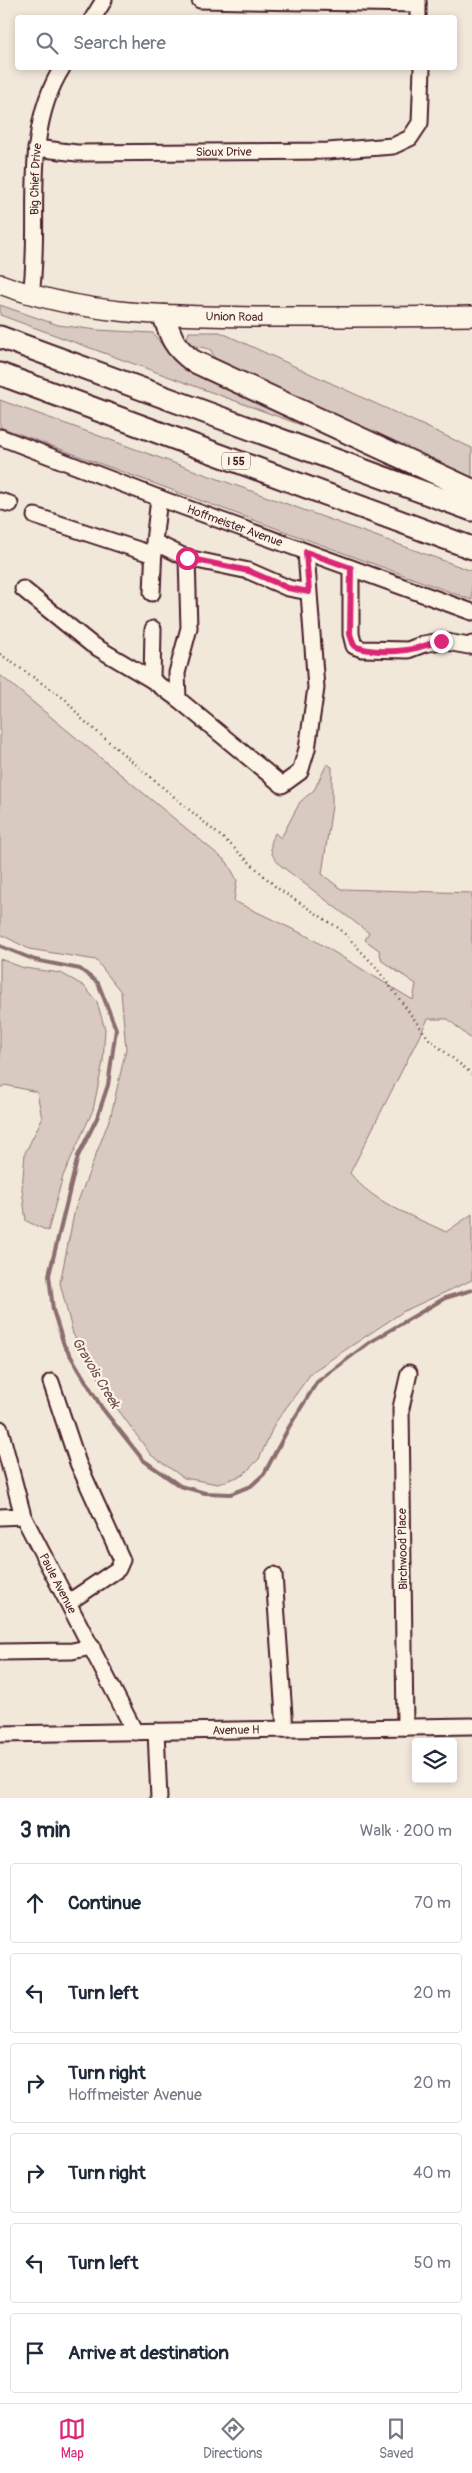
<!DOCTYPE html>
<html lang="en">
<head>
<meta charset="utf-8">
<style>
	:root { --surface:#fff; --page:#f6f6f7; --text:#1f2937; --muted:#747a83; --line:#e0e1e3; --accent:#db2777 }
	body { margin:0; font-family:Pangolin,sans-serif; background:var(--page); color:var(--text) }
	.controls { position:absolute; right:15px; bottom:15px; display:grid; overflow:hidden; border-radius:5px; box-shadow:0 2px 8px #0003 }
	.controls button { width:45px; height:45px; display:grid; place-items:center; padding:0; border:0; border-bottom:1px solid var(--line); background:var(--surface); color:var(--text); font:25px sans-serif }
	.stop { position:absolute; width:15px; height:15px; margin:-11px; border:4px solid #db2777; border-radius:50%; background:#fff }
	.stop.end { background:#db2777; border-color:#fff; box-shadow:0 1px 5px #0008 }
	.list { margin:0; padding:0; list-style:none }
	h2 { display:flex; justify-content:space-between; align-items:center; height:65px; margin:0; padding:0 20px; font-size:21px }
	h2 small { font-size:16px; font-weight:400; color:var(--muted) }
	.list li { display:grid; grid-template-columns:32px 1fr auto; gap:15px; align-items:center; box-sizing:border-box; height:80px; margin:0 10px 10px; padding:0 10px; border:1px solid var(--line); border-radius:5px }
	.list b { display:block; font-size:19px; white-space:nowrap }
	.list p { margin:0; font-size:16px; white-space:nowrap; color:var(--muted) }
	.list em { font-size:16px; font-style:normal; color:var(--muted) }
	.icon { flex:none; width:28px; height:28px; fill:none; stroke:currentColor; stroke-width:2; stroke-linecap:round; stroke-linejoin:round }
	.map { position:relative; flex:none; width:472px; height:1798px; overflow:hidden }
	.search { position:absolute; background:var(--surface); box-shadow:0 2px 8px #0003; left:15px; right:15px; top:15px; height:55px; display:flex; align-items:center; gap:12px; box-sizing:border-box; padding:0 18px; border-radius:5px; color:var(--muted); font-size:19px }
	.sheet { height:605px; background:var(--surface) }
	nav { display:flex; justify-content:space-around; align-items:center; box-sizing:border-box; height:70px; border-top:1px solid var(--line); background:var(--surface); font-size:14px; color:var(--muted) }
	nav a { display:grid; justify-items:center; gap:2px }
	nav .on { color:var(--accent) }
	.map>svg:first-child { display:block }
	.green { fill:#d8cac0; stroke:#917476 }
	.lines { fill:none; stroke-linecap:round; stroke-linejoin:round }
	.stream { stroke:#8b6d6f; stroke-width:4 }
	.minor-casing { stroke:#4a1f2b; stroke-width:19 }
	.major-casing { stroke:#4a1f2b; stroke-width:22 }
	.highway-casing { stroke:#4a1f2b; stroke-width:25 }
	.path { stroke:#4a1f2b; stroke-width:2.5; stroke-dasharray:1 4; stroke-linecap:butt }
	.minor { stroke:#fcf5e5; stroke-width:15 }
	.major { stroke:#fcf5e5; stroke-width:19 }
	.highway { stroke:#fcf5e5; stroke-width:21 }
	.route { stroke:#db2777; stroke-width:6 }
	.labels { text-anchor:middle; dominant-baseline:central; stroke-width:4.5; stroke-linejoin:round; paint-order:stroke }
	.shield { fill:#fcf5e5; stroke:#7f5f63; stroke-width:1 }
	.shield-label { font-size:11px; font-weight:bold; fill:#4a1f2b }
	.street-label { font-size:12px; fill:#4a1f2b; stroke:#fcf5e5 }
	.water-label { font-size:14px; font-style:italic; fill:#704c53; stroke:#fcf5e5 }
</style>
</head>
<body>
<div class="map">
<svg width="472" height="1798" viewBox="0 0 472 1798">
	<rect width="100%" height="100%" fill="#f1e8da"/>
	<filter id="ink" filterUnits="userSpaceOnUse"><feTurbulence type="fractalNoise" baseFrequency=".02" numOctaves="2"/><feDisplacementMap in="SourceGraphic" scale="10" xChannelSelector="R" yChannelSelector="G"/><feConvolveMatrix kernelMatrix="1 2 1 2 8 2 1 2 1" color-interpolation-filters="sRGB"/></filter>
	<g filter="url(#ink)">
		<!-- green -->
		<path class="green" d="M0,305L58,325L97,330L153,333L166,350L179,363L334,437L0,315Z
			M189,332H220L472,448V480L214,358L211,350C202,346 194,348 186,341Z
			M0,400L472,571V600L0,427Z
			M0,675L227,862L237,880L234,901L309,937L413,1000L416,984L382,961L379,950L365,940L369,933L280,865C270,854 268,848 275,833L281,838L300,802L314,790L327,764L332,767V806L322,874L341,889L472,893V1040L448,1019H428L350,1173C373,1203 413,1216 446,1232L472,1214V1280L404,1311L312,1372L275,1423L259,1459L243,1475L218,1484L184,1478L151,1455L114,1404L73,1334L60,1283L75,1209L111,1115L126,1049L121,992L96,960L29,949L0,934Z
			M0,959L24,968L61,973L84,986L97,1002L105,1029L103,1062L93,1110L63,1176L48,1231L26,1221L22,1189L25,1153L42,1119L37,1092L5,1085L0,1088Z"/>
		<g class="lines">
			<!-- stream -->
			<path class="stream" d="M0,946L35,960L80,969L98,983L116,1029L108,1085L97,1118L78,1156L49,1275L53,1310L64,1345L102,1408L143,1460L180,1486L205,1493L231,1494L251,1486L264,1474L289,1427L317,1382L370,1342L445,1298L472,1290"/>
			<defs>
				<g id="minor">
					<path d="M200,0L418,4"/>
					<path d="M418,0V18"/>
					<path d="M93,18L104,0"/>
					<path id="s1" d="M36,148L77,153L328,151L393,146L410,138L420,123L422,68"/>
					<path id="s2" d="M31,295C42,220 20,135 62,68"/>
					<path id="s3" d="M0,437L159,498L472,612"/>
					<path d="M159,498L154,542L187,558"/>
					<path d="M0,501L10,504"/>
					<path d="M35,516L154,555"/>
					<path d="M306,552L316,688L307,749L300,772L282,785L178,699L177,673L189,628L187,558L249,571L288,588L309,592"/>
					<path d="M351,568V634L354,646L362,649L408,650L424,644L441,641L469,646L472,644"/>
					<path d="M23,589L91,644L152,680"/>
					<path d="M152,593L154,546"/>
					<path d="M153,629L152,680L178,699"/>
					<path d="M51,1382L78,1463L122,1560L118,1569L69,1602"/>
					<path id="s4" d="M0,1429L23,1516L135,1732"/>
					<path d="M0,1517L23,1516"/>
					<path d="M274,1575L285,1729"/>
					<path d="M0,1652L72,1651L92,1647"/>
					<path d="M405,1727L401,1408L409,1373"/>
					<path d="M156,1731L159,1798"/>
					<path id="s5" d="M0,1734L472,1726"/>
				</g>
				<g id="major">
					<path id="s6" d="M0,284C86,316 173,316 263,317C332,317 402,317 472,316"/>
				</g>
				<path id="highway" d="M164,316C171,338 174,347 193,361L472,490
					M0,337L472,510
					M0,374L472,548"/>
			</defs>
			<!-- minor casing -->
			<use href="#minor" class="minor-casing"/>
			<!-- major casing -->
			<use href="#major" class="major-casing"/>
			<!-- highway casing -->
			<use href="#highway" class="highway-casing"/>
			<!-- path -->
			<path class="path" d="M0,654L66,700L82,719L231,845L277,888L340,929L375,966L429,1039L472,1074"/>
			<!-- minor -->
			<use href="#minor" class="minor"/>
			<!-- major -->
			<use href="#major" class="major"/>
			<!-- highway -->
			<use href="#highway" class="highway"/>
		</g>
	</g>
	<g class="lines" filter="url(#ink)">
		<!-- route -->
		<path class="route" d="M187,558L249,571L288,588L309,592L306,552L351,568L350,634L354,646C368,652 391,652 406,650C418,649 430,643 441,641"/>
	</g>
	<g class="labels">
		<!-- shield labels -->
		<rect class="shield" x="222" y="452.5" width="28" height="17" rx="4"/>
		<g class="shield-label">
			<text x="236" y="461">I 55</text>
		</g>
		<!-- street labels -->
		<g class="street-label">
			<text stroke="none"><textPath href="#s1" startOffset="188">Sioux Drive</textPath></text>
			<text stroke="none"><textPath href="#s2" startOffset="116">Big Chief Drive</textPath></text>
			<text stroke="none"><textPath href="#s6" startOffset="238">Union Road</textPath></text>
			<text stroke="none"><textPath href="#s3" startOffset="251">Hoffmeister Avenue</textPath></text>
			<text transform="translate(403 1549) rotate(-91)">Birchwood Place</text>
			<text stroke="none"><textPath href="#s4" startOffset="166">Paule Avenue</textPath></text>
			<text stroke="none"><textPath href="#s5" startOffset="236">Avenue H</textPath></text>
		</g>
		<!-- water labels -->
		<g class="water-label">
			<text transform="translate(96 1373) rotate(59)">Gravois Creek</text>
		</g>
	</g>
</svg>
<div class="controls">
<button><svg class="icon" aria-label="layers" viewBox="0 0 24 24"><path d="M12 4l9 5-9 5-9-5zM3 14l9 5 9-5"/></svg></button>
</div>
<div class="stop" style="left:187px;top:558px"></div>
<div class="stop end" style="left:441px;top:641px"></div>
<div class="search"><svg class="icon" aria-label="search" viewBox="0 0 24 24"><circle cx="10" cy="10" r="6"/><path d="M15 15l6 6"/></svg>Search here</div>
</div>
<section class="sheet">
<h2>3 min<small>Walk · 200 m</small></h2>
<ul class="list">
<li><svg class="icon" aria-label="ahead" viewBox="0 0 24 24"><path d="M12 20V5M6 11l6-6 6 6"/></svg><div><b>Continue</b></div><em>70 m</em></li>
<li><svg class="icon" aria-label="left" viewBox="0 0 24 24"><path d="M17 20v-9H6M10 6l-5 5 5 5"/></svg><div><b>Turn left</b></div><em>20 m</em></li>
<li><svg class="icon" aria-label="right" viewBox="0 0 24 24"><path d="M7 20v-9h11M14 6l5 5-5 5"/></svg><div><b>Turn right</b><p>Hoffmeister Avenue</p></div><em>20 m</em></li>
<li><svg class="icon" aria-label="right" viewBox="0 0 24 24"><path d="M7 20v-9h11M14 6l5 5-5 5"/></svg><div><b>Turn right</b></div><em>40 m</em></li>
<li><svg class="icon" aria-label="left" viewBox="0 0 24 24"><path d="M17 20v-9H6M10 6l-5 5 5 5"/></svg><div><b>Turn left</b></div><em>50 m</em></li>
<li><svg class="icon" aria-label="arrive" viewBox="0 0 24 24"><path d="M6 21V4h12l-3 4 3 4H6"/></svg><div><b>Arrive at destination</b></div></li>
</ul>
</section>
<nav>
<a class="on"><svg class="icon" aria-label="map" viewBox="0 0 24 24"><path d="M3 6l6-2 6 2 6-2v14l-6 2-6-2-6 2zM9 4v14M15 6v14"/></svg>Map</a>
<a><svg class="icon" aria-label="directions" viewBox="0 0 24 24"><path d="M12 3l9 9-9 9-9-9zM9 14v-3h6M13 9l2 2-2 2"/></svg>Directions</a>
<a><svg class="icon" aria-label="saved" viewBox="0 0 24 24"><path d="M7 4h10v16l-5-4-5 4z"/></svg>Saved</a>
</nav>
</body>
</html>
